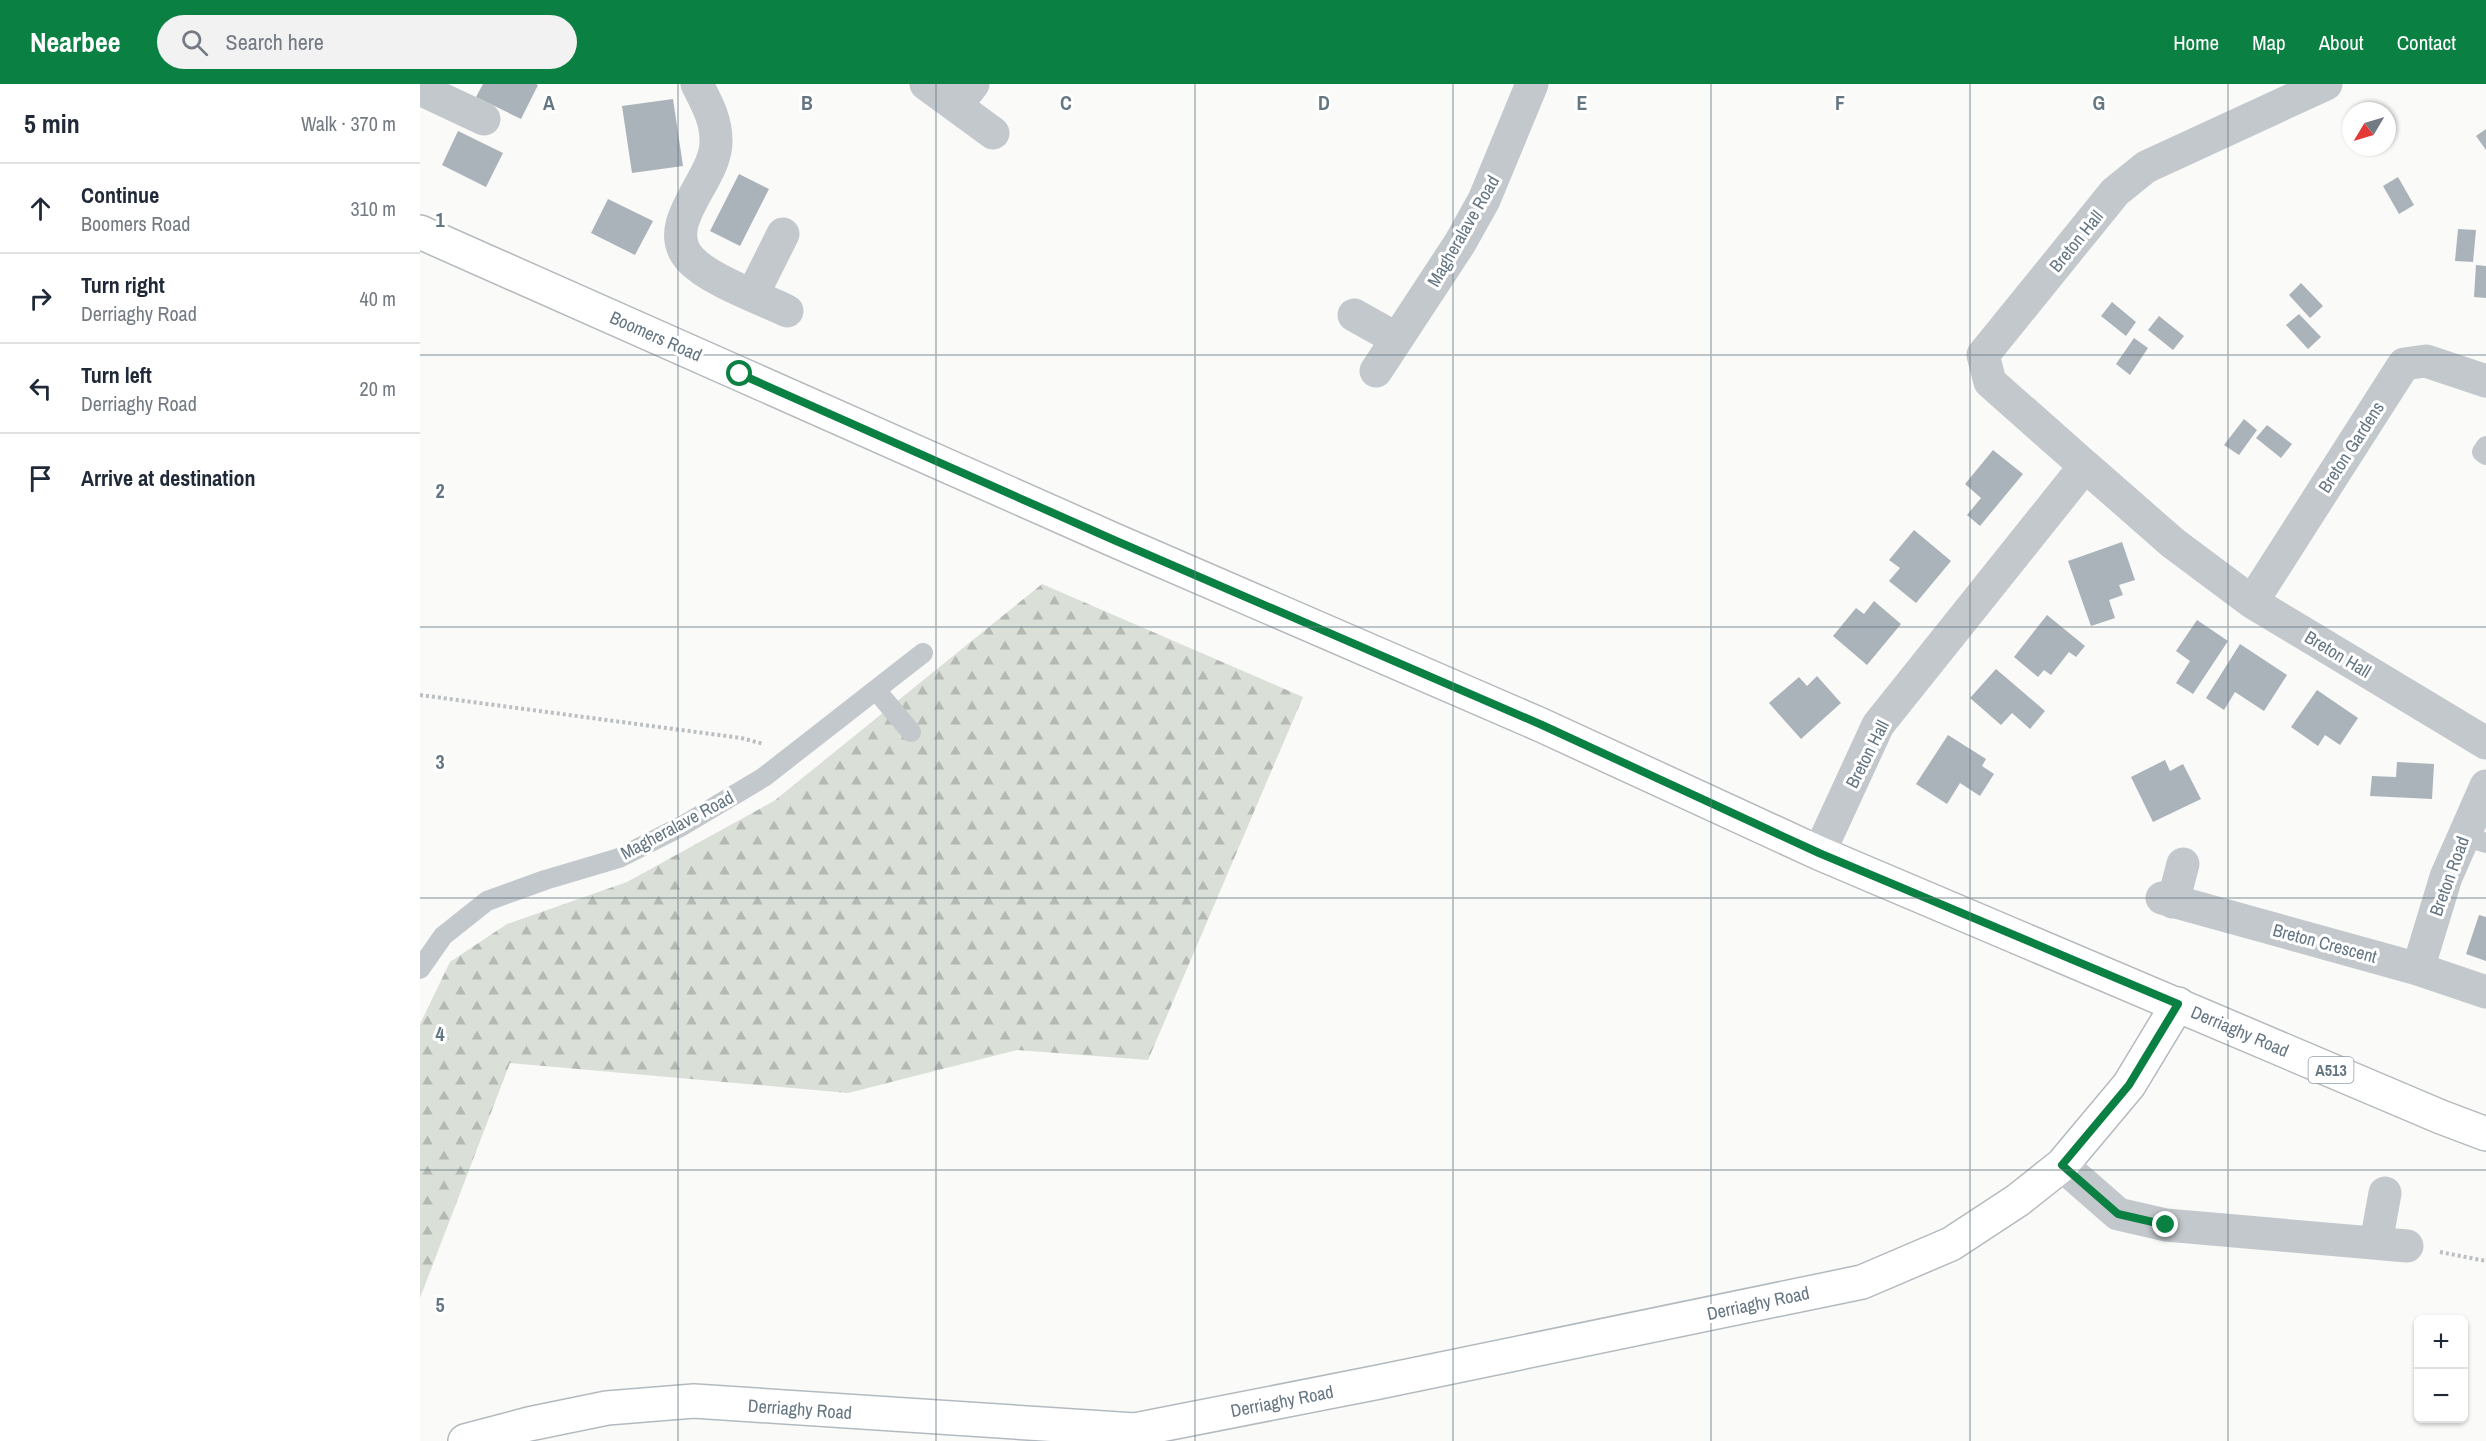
<!DOCTYPE html>
<html lang="en">
<head>
<meta charset="utf-8">
<style>
	:root { --surface:#fff; --page:#f2f2f3; --text:#1f2937; --muted:#747a83; --line:#e0e1e3; --accent:#0b8043 }
	body { margin:0; font-family:"Archivo Narrow",sans-serif; background:var(--page); color:var(--text) }
	.controls { position:absolute; right:18px; bottom:18px; display:grid; overflow:hidden; border-radius:9px; box-shadow:0 2px 4px #0004 }
	.controls button { width:54px; height:54px; display:grid; place-items:center; padding:0; border:0; border-bottom:2px solid var(--line); background:var(--surface); color:var(--text); font:30px sans-serif }
	.compass { position:absolute; left:1922px; top:18px; width:54px; height:54px; border-radius:50%; background:var(--surface); box-shadow:0 2px 4px #0004; rotate:232deg }
	.stop { position:absolute; width:18px; height:18px; margin:-14px; border:4px solid #0b8043; border-radius:50%; background:#fff }
	.stop.end { background:#0b8043; border-color:#fff; box-shadow:0 2px 6px #0008 }
	.list { margin:0; padding:0; list-style:none }
	h2 { display:flex; justify-content:space-between; align-items:center; height:78px; margin:0; padding:0 24px; font-size:26px }
	h2 small { font-size:20px; font-weight:400; color:var(--muted) }
	.list li { display:grid; grid-template-columns:39px 1fr auto; gap:18px; align-items:center; box-sizing:border-box; height:90px; padding:0 24px; border-top:2px solid var(--line) }
	.list b { display:block; font-size:22px; white-space:nowrap }
	.list p { margin:0; font-size:20px; white-space:nowrap; color:var(--muted) }
	.list em { font-size:20px; font-style:normal; color:var(--muted) }
	.icon { flex:none; width:33px; height:33px; fill:none; stroke:currentColor; stroke-width:2; stroke-linecap:round; stroke-linejoin:round }
	.map { position:relative; flex:none; width:2066px; height:1357px; overflow:hidden }
	header { display:flex; align-items:center; gap:36px; box-sizing:border-box; height:84px; padding:0 30px; background:var(--accent); color:#fff }
	header strong { font-size:28px }
	nav { display:flex; gap:33px; margin-inline-start:auto; font-size:21px }
	.search { width:420px; height:54px; background:var(--page); display:flex; align-items:center; gap:15px; box-sizing:border-box; padding:0 21px; border-radius:33px; color:var(--muted); font-size:22px }
	main { display:flex }
	aside { flex:1; background:var(--surface) }
	.map>svg:first-child { display:block }
	.forest { fill:url(#forest-firs) }
	.building { fill:#aab3b9 }
	.lines { fill:none; stroke-linecap:round; stroke-linejoin:round }
	.secondary-casing { stroke:#b3babf; stroke-width:36 }
	.primary-casing { stroke:#b5babe; stroke-width:36 }
	.path { stroke:#bbbfc2; stroke-width:4; stroke-dasharray:3 3; stroke-linecap:butt }
	.lane { stroke:#c3c8cc; stroke-width:20 }
	.street { stroke:#c3c8cc; stroke-width:33 }
	.secondary { stroke:#fff; stroke-width:33 }
	.primary { stroke:#fff; stroke-width:33 }
	.route { stroke:#0b8043; stroke-width:8 }
	.grid { fill:none; stroke:#657683; stroke-width:1.5; stroke-opacity:0.55 }
	.labels { text-anchor:middle; dominant-baseline:central; stroke-width:6; stroke-linejoin:round; paint-order:stroke }
	.shield { fill:#fff; stroke:#939fa8; stroke-width:1.5 }
	.shield-label { font-size:16px; font-weight:bold; fill:#657683 }
	.street-label { font-size:18px; fill:#657683; stroke:#fff }
	.grid-label { font-size:20px; text-anchor:middle; font-weight:bold; fill:#657683; stroke:#fff; stroke-width:6; stroke-linejoin:round; paint-order:stroke }
</style>
</head>
<body>
<header>
<strong>Nearbee</strong>
<div class="search"><svg class="icon" aria-label="search" viewBox="0 0 24 24"><circle cx="10" cy="10" r="6"/><path d="M15 15l6 6"/></svg>Search here</div>
<nav><a>Home</a><a>Map</a><a>About</a><a>Contact</a></nav>
</header>
<main>
<aside>
<h2>5 min<small>Walk · 370 m</small></h2>
<ul class="list">
<li><svg class="icon" aria-label="ahead" viewBox="0 0 24 24"><path d="M12 20V5M6 11l6-6 6 6"/></svg><div><b>Continue</b><p>Boomers Road</p></div><em>310 m</em></li>
<li><svg class="icon" aria-label="right" viewBox="0 0 24 24"><path d="M7 20v-9h11M14 6l5 5-5 5"/></svg><div><b>Turn right</b><p>Derriaghy Road</p></div><em>40 m</em></li>
<li><svg class="icon" aria-label="left" viewBox="0 0 24 24"><path d="M17 20v-9H6M10 6l-5 5 5 5"/></svg><div><b>Turn left</b><p>Derriaghy Road</p></div><em>20 m</em></li>
<li><svg class="icon" aria-label="arrive" viewBox="0 0 24 24"><path d="M6 21V4h12l-3 4 3 4H6"/></svg><div><b>Arrive at destination</b></div></li>
</ul>
</aside>
<div class="map">
<svg width="2066" height="1357" viewBox="0 0 2066 1357">
	<defs>
		<pattern id="forest-firs" width="22" height="20" patternUnits="userSpaceOnUse" patternTransform="scale(1.5)"><rect width="22" height="20" fill="#dadfd7"/><path d="M5 1l3.5 6h-7zM16 11l3.5 6h-7z" fill="#b4b9b4"/></pattern>
	</defs>
	<rect width="100%" height="100%" fill="#fafaf8"/>
	<!-- forest -->
	<path class="forest" d="M622,500L883,613L728,976L597,966L428,1009L90,979L0,1214V940L30,878L87,840L207,798L354,717Z"/>
	<!-- building -->
	<path class="building" d="M63,0H116L118,1L101,35L56,13Z
		M253,15L263,82L212,89L202,22Z
		M2066,45V66L2056,52Z
		M38,47L83,69L66,103L22,81Z
		M319,90L349,105L320,162L290,147Z
		M1978,93L1994,121L1979,130L1963,102Z
		M188,115L233,137L215,171L171,149Z
		M2038,145L2056,146L2053,178L2035,177Z
		M2056,181L2066,182V214L2054,213Z
		M1881,199L1903,222L1890,234L1869,211Z
		M1692,218L1716,238L1706,252L1681,232Z
		M1879,230L1901,253L1888,265L1866,241Z
		M1739,232L1764,252L1753,266L1728,246Z
		M1714,254L1728,264L1710,291L1696,280Z
		M1824,335L1837,346L1819,371L1804,361Z
		M1847,341L1872,360L1861,374L1836,354Z
		M1573,366L1603,390L1560,442L1547,431L1561,414L1545,400Z
		M1494,446L1531,477L1496,519L1469,497L1480,484L1469,476Z
		M1702,458L1715,496L1699,501L1703,511L1689,516L1695,534L1671,542L1648,477Z
		M1454,517L1481,540L1447,581L1413,552L1436,524L1444,530Z
		M1627,531L1665,562L1656,573L1649,568L1631,591L1624,586L1618,593L1594,573Z
		M1777,536L1808,557L1773,610L1756,599L1770,577L1756,567Z
		M1820,560L1867,591L1844,627L1815,608L1804,626L1786,614Z
		M1576,585L1625,627L1610,645L1592,629L1581,641L1550,614Z
		M1397,592L1421,619L1381,655L1349,619L1379,593L1387,602Z
		M1897,606L1938,634L1920,661L1905,651L1898,662L1871,643Z
		M1528,651L1566,675L1562,682L1574,690L1560,712L1540,699L1527,720L1496,700Z
		M1745,676L1750,687L1763,680L1781,715L1733,738L1711,693Z
		M1977,678L2014,680L2012,715L1950,712L1952,692L1976,693Z
		M2059,831L2066,833V877L2046,870Z"/>
	<g class="lines">
		<defs>
			<path id="secondary" d="M45,1357L109,1340L187,1324L274,1317L715,1346L959,1298L1442,1198L1531,1160L1598,1116L1642,1081L1709,1001L1758,920"/>
			<path id="primary" d="M0,148L694,456L1121,641L1399,769L2021,1033L2066,1050"/>
		</defs>
		<!-- secondary casing -->
		<use href="#secondary" class="secondary-casing"/>
		<!-- primary casing -->
		<use href="#primary" class="primary-casing"/>
		<!-- path -->
		<path class="path" d="M0,611L321,654L344,660
			M2020,1168L2066,1177"/>
		<!-- lane -->
		<path class="lane" d="M2066,362L2062,368L2066,371
			M456,606L491,648
			M2043,752L2066,759
			M0,885L23,852L67,817L125,796L199,774L262,742L344,693L503,569"/>
		<!-- street -->
		<path class="street" d="M277,0C286,18 296,35 296,56C298,95 238,139 270,175C289,196 340,214 367,227
			M506,0L573,49
			M0,5L64,35
			M536,22L553,0
			M333,210L363,150
			M934,231L977,255
			M956,287L1040,159L1064,116L1112,0
			M1665,382L1570,298L1563,271L1695,108L1726,83L1906,0
			M1832,518L1984,280L2006,277L2066,297
			M1399,769L1458,641L1665,382L1753,459L1832,518L2066,659
			M1742,814L1998,885L2066,908
			M1753,818L1763,780
			M1998,885L2026,793L2066,702
			M1642,1081L1698,1130L1746,1141L1987,1162
			M1956,1159L1965,1109"/>
		<!-- secondary -->
		<use href="#secondary" class="secondary"/>
		<!-- primary -->
		<use href="#primary" class="primary"/>
	</g>
	<g class="lines">
		<!-- route -->
		<path class="route" d="M320,290L694,456L1122,641L1399,769L1758,920L1709,1001L1642,1081L1698,1130L1746,1141"/>
	</g>
	<!-- grid -->
	<path class="grid" d="M258,0V1357M516,0V1357M775,0V1357M1033,0V1357M1291,0V1357M1550,0V1357M1808,0V1357M0,271H2066M0,543H2066M0,814H2066M0,1086H2066"/>
	<g class="labels">
		<!-- shield labels -->
		<rect class="shield" x="1888.5" y="973" width="45" height="26" rx="4.5"/>
		<g class="shield-label">
			<text x="1911" y="986">A513</text>
		</g>
		<!-- street labels -->
		<g class="street-label">
			<text transform="translate(1043 147) rotate(-60)">Magheralave Road</text>
			<text transform="translate(1656 157) rotate(-51)">Breton Hall</text>
			<text transform="translate(236 252) rotate(24)">Boomers Road</text>
			<text transform="translate(1931 363) rotate(-57)">Breton Gardens</text>
			<text transform="translate(1918 570) rotate(31)">Breton Hall</text>
			<text transform="translate(1447 670) rotate(-63)">Breton Hall</text>
			<text transform="translate(257 741) rotate(-28)">Magheralave Road</text>
			<text transform="translate(2029 792) rotate(-70)">Breton Road</text>
			<text transform="translate(1905 859) rotate(15)">Breton Crescent</text>
			<text transform="translate(1820 947) rotate(23)">Derriaghy Road</text>
			<text transform="translate(1338 1219) rotate(-12)">Derriaghy Road</text>
			<text transform="translate(862 1317) rotate(-11)">Derriaghy Road</text>
			<text transform="translate(380 1325) rotate(4)">Derriaghy Road</text>
		</g>
	</g>
	<g class="grid-label">
		<text x="129" y="26">A</text>
		<text x="387" y="26">B</text>
		<text x="646" y="26">C</text>
		<text x="904" y="26">D</text>
		<text x="1162" y="26">E</text>
		<text x="1420" y="26">F</text>
		<text x="1679" y="26">G</text>
		<text x="20" y="143">1</text>
		<text x="20" y="414">2</text>
		<text x="20" y="685">3</text>
		<text x="20" y="957">4</text>
		<text x="20" y="1228">5</text>
	</g>
</svg>
<div class="controls">
<button>+</button>
<button>−</button>
</div>
<svg class="compass" viewBox="-18 -18 36 36"><path d="M0-13l5 13h-10z" fill="#e53935"/><path d="M0 13l5-13h-10z" fill="#747a83"/></svg>
<div class="stop" style="left:320px;top:290px"></div>
<div class="stop end" style="left:1746px;top:1141px"></div>
</div>
</main>
</body>
</html>
